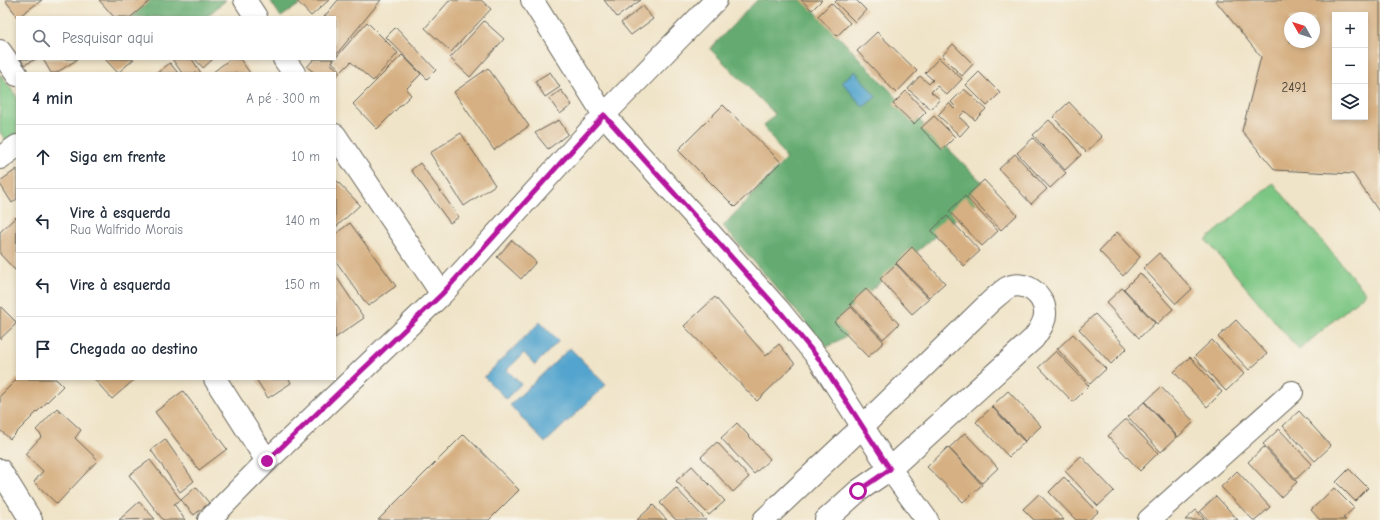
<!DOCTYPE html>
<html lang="pt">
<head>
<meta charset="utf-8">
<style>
	:root { --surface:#fff; --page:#f6f6f7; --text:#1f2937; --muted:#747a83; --line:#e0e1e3 }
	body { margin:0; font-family:"Comic Neue",sans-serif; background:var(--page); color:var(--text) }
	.controls { position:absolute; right:12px; top:12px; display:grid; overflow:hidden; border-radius:0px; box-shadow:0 2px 6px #0003 }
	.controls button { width:36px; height:36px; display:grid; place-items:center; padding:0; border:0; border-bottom:1px solid var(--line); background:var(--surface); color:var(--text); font:20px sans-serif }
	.compass { position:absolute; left:1284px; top:12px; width:36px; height:36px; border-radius:50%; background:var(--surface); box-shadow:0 2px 6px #0003; rotate:309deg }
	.stop { position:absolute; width:12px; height:12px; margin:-9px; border:3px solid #b5179e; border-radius:50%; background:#fff }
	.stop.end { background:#b5179e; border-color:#fff; box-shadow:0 1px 4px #0008 }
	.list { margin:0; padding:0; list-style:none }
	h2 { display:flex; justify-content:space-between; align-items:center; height:52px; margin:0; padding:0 16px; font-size:17px }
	h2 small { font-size:13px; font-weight:400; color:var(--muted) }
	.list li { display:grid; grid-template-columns:26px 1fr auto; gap:12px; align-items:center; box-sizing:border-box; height:64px; padding:0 16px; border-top:1px solid var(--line) }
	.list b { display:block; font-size:15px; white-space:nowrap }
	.list p { margin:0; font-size:13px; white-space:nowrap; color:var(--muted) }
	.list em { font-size:13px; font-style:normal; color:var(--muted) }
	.icon { flex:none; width:22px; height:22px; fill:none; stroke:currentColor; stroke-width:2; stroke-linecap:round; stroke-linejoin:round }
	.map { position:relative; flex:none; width:1380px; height:520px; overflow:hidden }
	.search { position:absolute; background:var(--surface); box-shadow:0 2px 6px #0003; left:16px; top:16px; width:320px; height:44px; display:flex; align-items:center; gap:10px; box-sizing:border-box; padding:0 14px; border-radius:0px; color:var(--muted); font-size:15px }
	.panel { position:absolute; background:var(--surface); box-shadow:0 2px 6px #0003; left:16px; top:72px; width:320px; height:308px; border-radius:0px }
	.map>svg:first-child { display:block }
	.green { fill:#7cc683; stroke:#4c7150 }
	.forest { fill:#65ab71; stroke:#406446 }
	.water { fill:#53a4ce; stroke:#386075 }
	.building { fill:#d6b083; fill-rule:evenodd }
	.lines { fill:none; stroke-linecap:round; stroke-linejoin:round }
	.minor-casing { stroke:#666258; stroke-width:24 }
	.minor { stroke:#fff; stroke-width:22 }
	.route { stroke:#b5179e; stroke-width:5 }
	.labels { text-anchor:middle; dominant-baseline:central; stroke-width:4; stroke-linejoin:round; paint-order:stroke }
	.number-label { font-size:13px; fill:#4a4136 }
</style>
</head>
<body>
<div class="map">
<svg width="1380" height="520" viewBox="0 0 1380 520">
	<rect width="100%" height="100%" fill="#f7f3e8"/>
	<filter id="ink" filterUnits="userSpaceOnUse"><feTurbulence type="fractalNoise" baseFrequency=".025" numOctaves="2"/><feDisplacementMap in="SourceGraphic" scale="8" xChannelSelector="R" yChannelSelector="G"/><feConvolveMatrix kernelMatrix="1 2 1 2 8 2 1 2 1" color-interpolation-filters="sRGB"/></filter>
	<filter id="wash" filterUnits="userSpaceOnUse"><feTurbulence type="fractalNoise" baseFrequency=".012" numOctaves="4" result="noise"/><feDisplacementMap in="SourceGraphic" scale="16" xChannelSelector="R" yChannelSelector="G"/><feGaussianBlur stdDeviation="0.9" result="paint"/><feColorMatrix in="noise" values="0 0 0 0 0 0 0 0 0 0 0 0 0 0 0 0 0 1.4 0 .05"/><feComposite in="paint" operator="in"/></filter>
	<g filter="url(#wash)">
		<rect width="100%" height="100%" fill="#f0e4c8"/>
		<!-- green -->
		<path class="green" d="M0,74L17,97V135L7,142L0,132Z
			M1273,183L1366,293L1299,350L1206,240Z"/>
		<!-- forest -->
		<path class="forest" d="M150,0H226L206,17H131Z
			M270,0H296L300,4L281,17Z
			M757,0H804L898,99L990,190L843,314L855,331L827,347L723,226L786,159L764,126L775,114L710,49Z"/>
		<!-- water -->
		<path class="water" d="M855,71L876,97L863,107L842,82Z
			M540,322L559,341L535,365L524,353L507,370L521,384L506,399L484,377Z
			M570,348L606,385L545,443L510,405Z"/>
		<g id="blocks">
			<!-- building -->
			<path class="building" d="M5,0H42L18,17Z
				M99,0H151L131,17H114Z
				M296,0H329L311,16Z
				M338,0H381L335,56V17H324Z
				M450,0H481L491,9L451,52L425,28Z
				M604,0H641L617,17Z
				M801,0H822L812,10Z
				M837,0H856L866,10L855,22L835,2Z
				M1215,0H1380V213L1353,174L1275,170L1242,131L1261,57ZM1335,15H1365V117H1335ZM1290,18H1314V42H1290Z
				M831,3L850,23L837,36L818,16Z
				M643,6L653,19L631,35L621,23Z
				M484,21L504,39L470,77L450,58Z
				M367,22L398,53L373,81L351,62L342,71L332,62Z
				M396,27L436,70L427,79L386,37Z
				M877,32L917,71L896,93L857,51Z
				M953,44L973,64L962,76L942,56Z
				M402,55L421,74L406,89L411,95L377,129L353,104Z
				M939,58L962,79L947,95L937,86L931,92L940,99L931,109L908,89L920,76L929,84L933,80L925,73Z
				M21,59H36L24,65Z
				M43,59H78L56,73H51Z
				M105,59H134L118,73Z
				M172,59H192L201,73H182Z
				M195,59H213L203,68Z
				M230,59H240L250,73H212Z
				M314,59H333L330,63L340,72L335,78V73H315L307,67Z
				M170,63L178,73H157Z
				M488,68L529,126L494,150L454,92Z
				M550,72L560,87L545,97L535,81Z
				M979,72L1000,93L987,106L966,85Z
				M964,89L986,109L975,120L965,111L959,117L969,126L960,136L938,115L949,103L954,109L956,107L951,102Z
				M561,90L572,105L560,114L549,99Z
				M906,91L926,112L914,124L893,104Z
				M1069,102L1102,137L1086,152L1053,117Z
				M723,105L781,162L735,207L678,150Z
				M934,116L955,137L942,150L921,128Z
				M559,120L568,134L548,149L535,133Z
				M1049,120L1069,139L1081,155L1065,170L1033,135Z
				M461,133L495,185L464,206L430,153Z
				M1033,138L1066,173L1050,188L1017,153Z
				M1015,154L1047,189L1031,204L999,169Z
				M420,163L459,217L450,223L411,170Z
				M17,169V199L12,203L0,184V181Z
				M336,180L360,205L335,228V181Z
				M984,180L1017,215L1001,230L968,195Z
				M965,196L998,231L982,246L949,211Z
				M947,216L980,251L964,266L931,231Z
				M16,217L17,219L16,271L0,254V232Z
				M350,223L396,286L368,306L335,260V234Z
				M1117,232L1140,257L1123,276L1099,251Z
				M512,240L536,262L521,279L497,257Z
				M912,247L945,283L929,297L896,263Z
				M1159,253L1192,289L1176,304L1143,268Z
				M896,264L929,299L912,314L880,279Z
				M1140,273L1173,309L1157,324L1124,289Z
				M335,275L364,318L335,338Z
				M1122,288L1155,323L1139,338L1106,303Z
				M866,289L899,324L883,339L850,304Z
				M715,297L766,356L779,344L795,364L757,401L684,326Z
				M0,306L17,323L0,339Z
				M851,307L884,342L868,357L834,322Z
				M1095,314L1127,348L1111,364L1079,329Z
				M1236,320L1267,354L1249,370L1218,337Z
				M1073,334L1106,369L1090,384L1057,349Z
				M1212,340L1244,374L1226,391L1194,357Z
				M1056,351L1089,386L1073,402L1039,367Z
				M1190,357L1222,392L1207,407L1174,372Z
				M17,379H56L63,386L10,439L0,430V396Z
				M94,379H135L112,399Z
				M256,379H289L291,383L268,398Z
				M1161,387L1194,422L1178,437L1145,402Z
				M183,391L227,449L199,470L155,412Z
				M1008,391L1041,426L1025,441L992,406Z
				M1144,402L1177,437L1161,452L1128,417Z
				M992,407L1025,442L1009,457L976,422Z
				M57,408L81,430L75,438L98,460L57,504L34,482L43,471L25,454L42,436L36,430Z
				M1299,411L1331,446L1315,461L1283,426Z
				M1126,419L1158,453L1140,471L1108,436Z
				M737,423L770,459L754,474L721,438Z
				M1279,429L1312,464L1296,479L1263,444Z
				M965,433L998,468L982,483L949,448Z
				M464,434L519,490L489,520H378Z
				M165,439L194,481L180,492L151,450Z
				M717,442L749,477L733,492L701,457Z
				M948,447L982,485L963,502L927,467Z
				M1264,447L1297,482L1281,497L1248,462Z
				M1081,456L1114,491L1098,506L1065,471Z
				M150,460L181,500L174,504L185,520H163L129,475Z
				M692,466L725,501L709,515L676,481Z
				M1349,469L1368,488L1355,501L1336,482Z
				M1237,471L1270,507L1256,520H1253L1221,487Z
				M1064,477L1098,512L1089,520H1076L1049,492Z
				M196,487L209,503L194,515L181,500Z
				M676,488L706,520H676L660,503Z
				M1334,488L1354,508L1343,518L1346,520H1320L1311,510Z
				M1039,494L1064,520H1034L1023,509Z
				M1216,496L1238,520H1208L1200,511Z
				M139,502L155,519L119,520Z
				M653,505L667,520H637Z
				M1196,510L1205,520H1185Z"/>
		</g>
	</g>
	<g filter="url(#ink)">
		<use href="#blocks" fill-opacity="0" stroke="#666258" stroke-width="1"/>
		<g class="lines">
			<defs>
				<path id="minor" d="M245,0L256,17
					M532,0L604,115L778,309L819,359L890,469L927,520
					M0,51L17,75
					M284,59L294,73
					M335,135L442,294
					M0,158L17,146
					M215,379L267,461
					M0,470L31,520
					M209,520L267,461L442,294L604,115L716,0
					M764,520L862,427L990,302C995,298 1001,292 1007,288C1024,279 1044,294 1045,312C1046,322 1039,330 1034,338L890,469L858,491L826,520
					M1149,520L1292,392"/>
			</defs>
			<!-- minor casing -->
			<use href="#minor" class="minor-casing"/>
			<!-- minor -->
			<use href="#minor" class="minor"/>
		</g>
	</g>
	<g class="lines" filter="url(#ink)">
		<!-- route -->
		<path class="route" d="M267,461L442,294L604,115L778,309L819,359L890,469L858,491"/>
	</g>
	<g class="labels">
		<!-- number labels -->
		<g class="number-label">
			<text x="1294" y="87">2491</text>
		</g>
	</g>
</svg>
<div class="controls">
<button>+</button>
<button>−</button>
<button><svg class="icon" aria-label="layers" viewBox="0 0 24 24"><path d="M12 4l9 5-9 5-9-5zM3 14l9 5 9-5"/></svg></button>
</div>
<svg class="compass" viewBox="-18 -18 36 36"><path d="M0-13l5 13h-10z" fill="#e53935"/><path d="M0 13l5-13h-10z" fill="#747a83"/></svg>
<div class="stop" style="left:858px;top:491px"></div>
<div class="stop end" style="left:267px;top:461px"></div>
<div class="search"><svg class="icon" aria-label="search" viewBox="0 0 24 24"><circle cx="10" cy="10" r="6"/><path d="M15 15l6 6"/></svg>Pesquisar aqui</div>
<section class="panel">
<h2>4 min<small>A pé · 300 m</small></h2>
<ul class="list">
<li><svg class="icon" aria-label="ahead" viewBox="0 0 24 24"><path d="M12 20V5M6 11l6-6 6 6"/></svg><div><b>Siga em frente</b></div><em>10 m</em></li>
<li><svg class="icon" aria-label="left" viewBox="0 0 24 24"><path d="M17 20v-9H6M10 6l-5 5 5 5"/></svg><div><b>Vire à esquerda</b><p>Rua Walfrido Morais</p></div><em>140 m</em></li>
<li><svg class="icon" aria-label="left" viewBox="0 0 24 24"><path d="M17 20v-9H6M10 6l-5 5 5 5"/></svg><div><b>Vire à esquerda</b></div><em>150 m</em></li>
<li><svg class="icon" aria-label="arrive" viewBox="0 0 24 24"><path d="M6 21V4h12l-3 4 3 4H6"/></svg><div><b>Chegada ao destino</b></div></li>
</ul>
</section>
</div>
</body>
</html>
